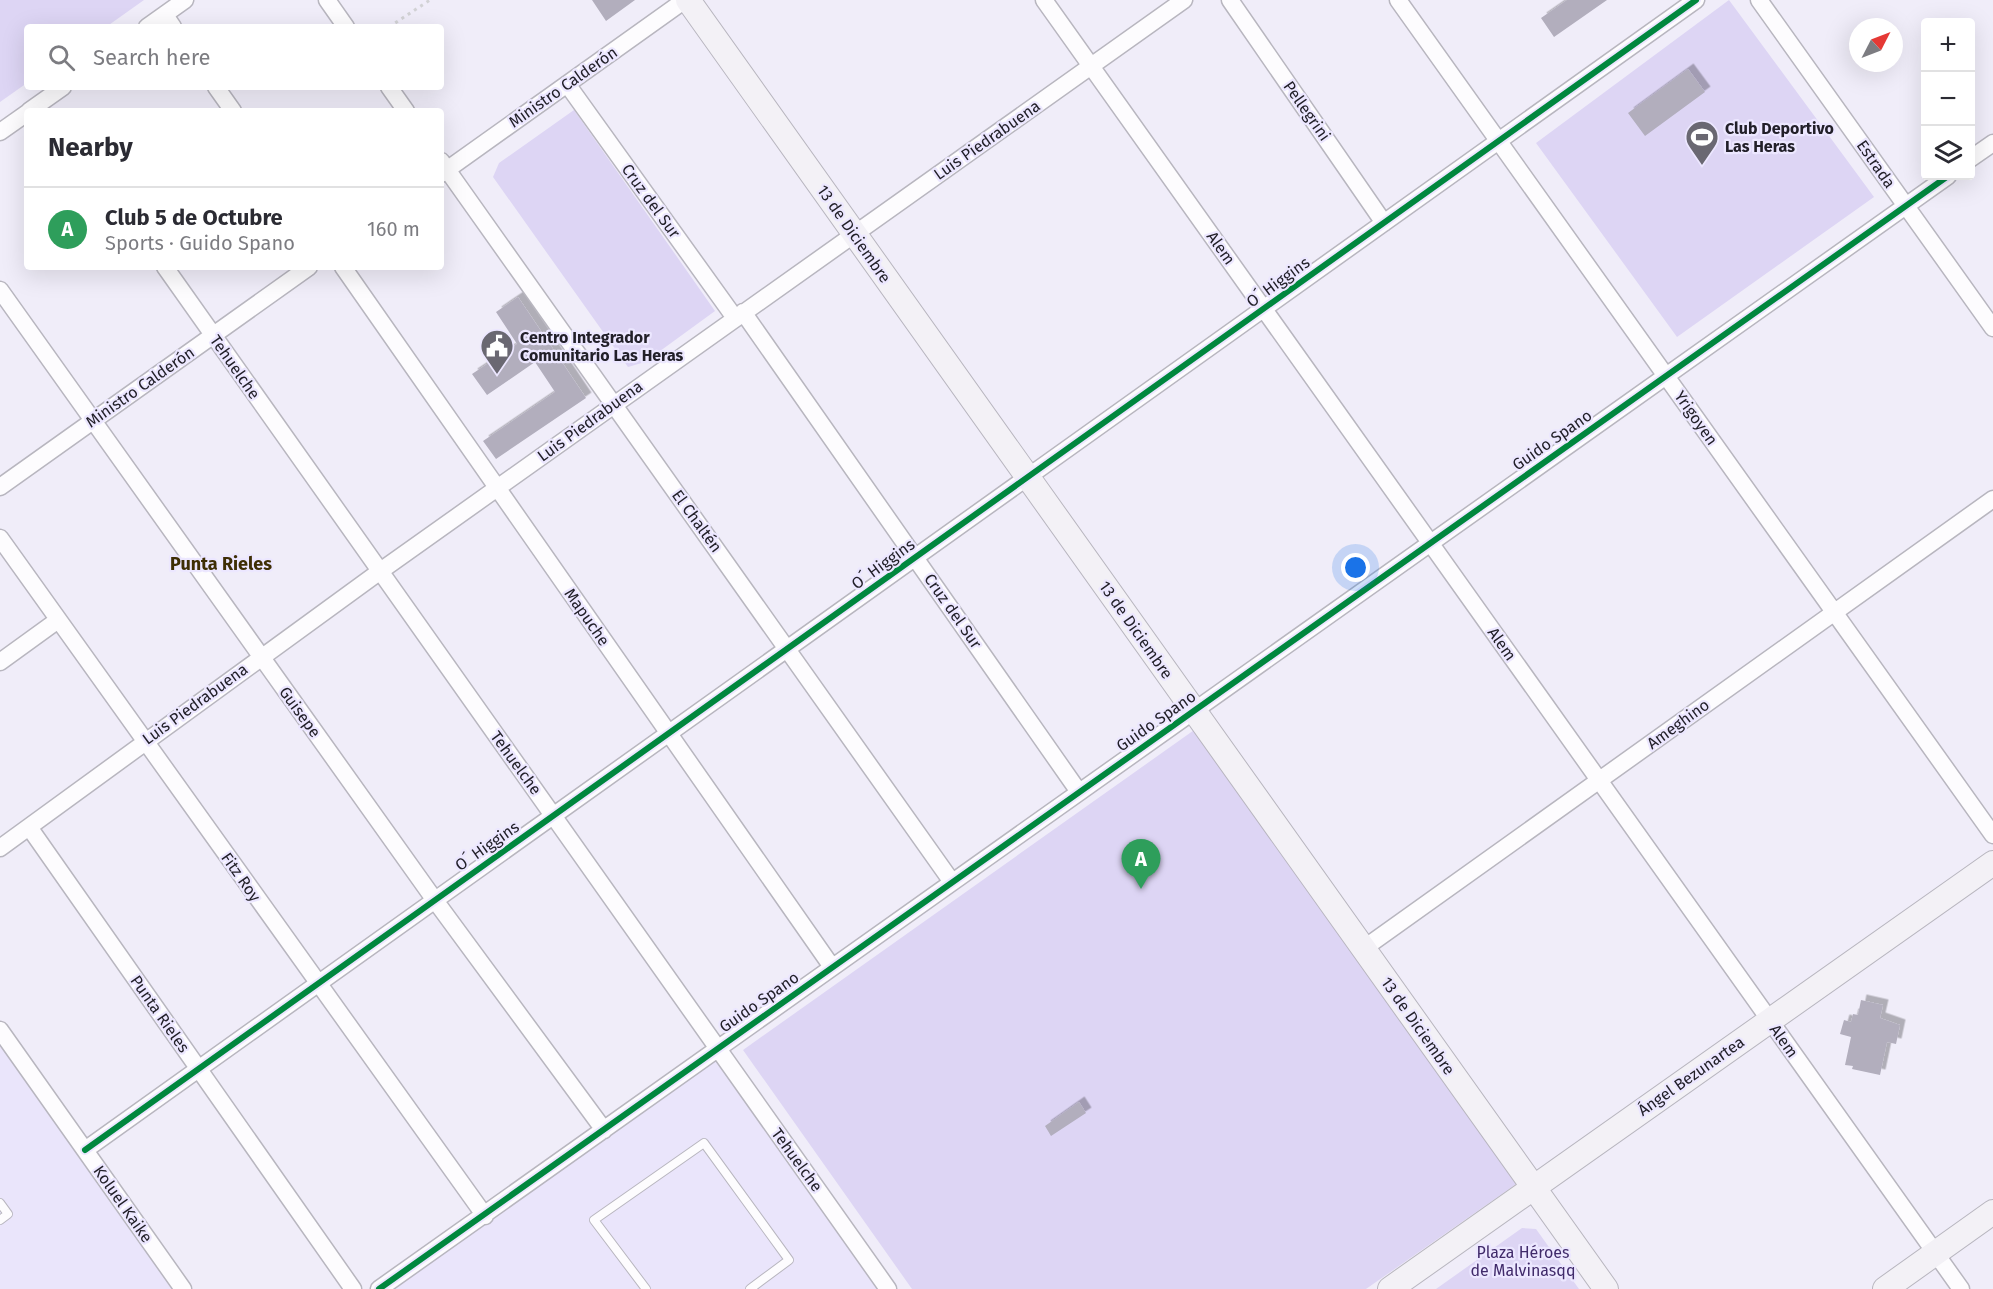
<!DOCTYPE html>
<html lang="en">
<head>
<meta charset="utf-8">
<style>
	:root { --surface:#fff; --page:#f7f7f7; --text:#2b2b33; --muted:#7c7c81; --line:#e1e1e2; --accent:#db2777 }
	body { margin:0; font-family:"Fira Sans",sans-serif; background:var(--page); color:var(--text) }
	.controls { position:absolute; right:18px; top:18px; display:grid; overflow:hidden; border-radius:6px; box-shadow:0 6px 24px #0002 }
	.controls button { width:54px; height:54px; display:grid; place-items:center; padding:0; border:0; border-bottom:2px solid var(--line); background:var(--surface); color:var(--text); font:30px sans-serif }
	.compass { position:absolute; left:1849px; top:18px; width:54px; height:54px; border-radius:50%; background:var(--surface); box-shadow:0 6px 24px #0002; rotate:48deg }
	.you { position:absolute; left:1356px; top:568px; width:21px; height:21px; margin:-15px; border:4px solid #fff; border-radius:50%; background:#1a73e8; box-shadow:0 0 0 9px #1a73e833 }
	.badge { display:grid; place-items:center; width:39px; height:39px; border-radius:50%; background:var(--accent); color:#fff; font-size:20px; font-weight:700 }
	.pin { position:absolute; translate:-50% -50px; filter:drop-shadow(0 2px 3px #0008) }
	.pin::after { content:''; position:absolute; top:32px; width:21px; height:18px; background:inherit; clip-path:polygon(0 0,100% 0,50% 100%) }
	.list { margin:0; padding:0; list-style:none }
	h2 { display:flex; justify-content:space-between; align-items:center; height:78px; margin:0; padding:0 24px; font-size:26px }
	h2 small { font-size:20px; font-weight:400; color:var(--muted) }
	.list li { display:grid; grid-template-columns:39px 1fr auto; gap:18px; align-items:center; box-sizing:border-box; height:84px; padding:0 24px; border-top:2px solid var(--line) }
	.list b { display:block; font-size:22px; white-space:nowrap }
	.list p { margin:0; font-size:20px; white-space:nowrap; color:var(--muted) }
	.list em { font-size:20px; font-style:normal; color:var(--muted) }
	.icon { flex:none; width:33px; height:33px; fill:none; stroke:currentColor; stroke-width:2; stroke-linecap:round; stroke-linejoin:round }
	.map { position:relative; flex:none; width:1993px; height:1289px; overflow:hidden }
	.search { position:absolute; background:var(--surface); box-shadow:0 6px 24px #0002; left:24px; top:24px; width:420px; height:66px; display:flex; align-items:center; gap:15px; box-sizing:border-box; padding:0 21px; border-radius:6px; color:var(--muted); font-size:22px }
	.panel { position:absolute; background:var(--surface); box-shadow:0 6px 24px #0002; left:24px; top:108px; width:420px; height:162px; border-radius:6px }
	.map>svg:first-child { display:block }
	.built { fill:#eae5fb }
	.green { fill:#ddd5f4 }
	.building { fill:#b2aebd; filter:url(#shadow) }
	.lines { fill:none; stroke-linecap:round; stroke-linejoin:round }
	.lane-casing { stroke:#b8b6bf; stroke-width:10 }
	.street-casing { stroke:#b8b6bf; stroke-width:19 }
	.secondary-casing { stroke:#b8b6bf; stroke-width:26 }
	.path { stroke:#d2d2d5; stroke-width:3; stroke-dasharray:3 4.5; stroke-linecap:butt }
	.lane { stroke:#fdfcfe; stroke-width:8 }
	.street { stroke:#fdfcfe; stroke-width:16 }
	.secondary { stroke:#f3f1f6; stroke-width:24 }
	.cycleway-casing { stroke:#ece7ff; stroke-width:10 }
	.cycleway { stroke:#00873e; stroke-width:6 }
	.labels { text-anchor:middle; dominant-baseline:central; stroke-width:4.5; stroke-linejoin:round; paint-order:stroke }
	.street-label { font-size:16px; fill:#222029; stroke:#ece7ff }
	.poi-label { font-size:16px; font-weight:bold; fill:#222029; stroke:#ece7ff; text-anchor:start }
	.park-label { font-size:16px; fill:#402a6a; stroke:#ece7ff }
	.neighbourhood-label { font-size:18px; font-weight:bold; fill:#3e2e04; stroke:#ece7ff }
</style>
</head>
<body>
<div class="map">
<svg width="1993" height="1289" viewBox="0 0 1993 1289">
	<defs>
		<filter id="shadow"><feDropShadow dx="5.5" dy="-5.5" stdDeviation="0" flood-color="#0004"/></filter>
	</defs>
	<rect width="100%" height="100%" fill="#f0edf9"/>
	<!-- built -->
	<path class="built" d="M0,1030L183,1289H0Z
		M717,1049L888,1289H379Z"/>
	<!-- green -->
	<path class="green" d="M0,0H144L106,27H27V83L0,102Z
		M1729,0L1874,197L1677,337L1536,143Z
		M574,110L715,311L645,362L628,367L493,177L499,163Z
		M1197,728L1519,1182L1366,1289H912L743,1050Z
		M1522,1228L1536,1229L1579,1289H1436Z"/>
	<!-- building -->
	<path class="building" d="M592,0H635L606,21Z
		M1567,0H1607L1554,37L1541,18Z
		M1688,69L1705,92L1645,136L1628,113Z
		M518,297L586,398L496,459L483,441L555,392L535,362L487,395L472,374L517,344L496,312Z
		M1861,1000L1883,1005L1880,1018L1900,1025L1896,1044L1887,1042L1880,1075L1852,1069L1853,1066L1845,1065L1851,1037L1840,1034L1844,1020L1851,1022L1853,1014L1858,1015Z
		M1079,1102L1086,1113L1051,1136L1045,1126Z"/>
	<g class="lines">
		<defs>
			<path id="lane" d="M0,1203L8,1214L0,1220
				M646,1289L594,1220L704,1143L789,1260L750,1289"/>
			<path id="street" d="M327,0L346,27
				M1044,0L1961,1289
				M1230,0L1384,223
				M1398,0L1993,835
				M1759,0L1993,328
				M165,15L173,27
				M147,27L185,0
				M567,84L735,318
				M216,87L233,111
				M389,87L406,111
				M29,111L63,87
				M0,132L27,113
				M1970,159L1993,143
				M441,161L952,882
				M441,174L685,0
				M165,267L888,1289
				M343,267L832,967
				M0,290L434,899L604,1130
				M743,312L1079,792
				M0,487L309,267
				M0,538L485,1216
				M0,662L58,620
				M29,827L353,1289
				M0,848L379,572L1184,0
				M1363,949L1993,499
				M0,1030L183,1289
				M85,1150L1696,0
				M379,1289L1948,176"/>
			<path id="secondary" d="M688,0L1606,1289
				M1390,1289L1993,863
				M1885,1289L1993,1212"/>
		</defs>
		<!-- lane casing -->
		<use href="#lane" class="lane-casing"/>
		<!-- street casing -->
		<use href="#street" class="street-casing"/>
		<!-- secondary casing -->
		<use href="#secondary" class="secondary-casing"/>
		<!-- path -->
		<path class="path" d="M389,27L430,0"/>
		<!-- lane -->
		<use href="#lane" class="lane"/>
		<!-- street -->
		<use href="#street" class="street"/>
		<!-- secondary -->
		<use href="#secondary" class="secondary"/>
		<defs>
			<path id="cycleway" d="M85,1150L1696,0
				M379,1289L1948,176"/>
		</defs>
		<!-- cycleway casing -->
		<use href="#cycleway" class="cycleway-casing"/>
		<!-- cycleway -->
		<use href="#cycleway" class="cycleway"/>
	</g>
	<!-- icons -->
	<defs>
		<symbol id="stadium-pin" viewBox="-11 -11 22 30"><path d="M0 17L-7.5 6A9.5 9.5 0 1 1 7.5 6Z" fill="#6a6872" stroke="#ece7ff"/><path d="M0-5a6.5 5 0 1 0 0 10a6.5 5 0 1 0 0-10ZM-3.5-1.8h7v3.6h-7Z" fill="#fff"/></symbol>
		<symbol id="civic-pin" viewBox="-11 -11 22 30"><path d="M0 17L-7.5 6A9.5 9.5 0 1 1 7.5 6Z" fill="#6a6872" stroke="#ece7ff"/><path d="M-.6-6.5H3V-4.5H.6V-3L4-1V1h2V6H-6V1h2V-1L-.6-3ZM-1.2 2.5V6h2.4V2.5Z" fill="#fff"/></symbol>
	</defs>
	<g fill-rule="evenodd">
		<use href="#stadium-pin" x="1683" y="118" width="38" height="52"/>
		<use href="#civic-pin" x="478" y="327" width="38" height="52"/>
	</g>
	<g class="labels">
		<!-- street labels -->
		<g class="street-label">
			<text transform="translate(563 87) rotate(-35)">Ministro Calderón</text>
			<text transform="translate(1307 111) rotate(55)">Pellegrini</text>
			<text transform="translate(987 140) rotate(-35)">Luis Piedrabuena</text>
			<text transform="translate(1876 164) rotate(55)">Estrada</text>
			<text transform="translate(651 201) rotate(54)">Cruz del Sur</text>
			<text transform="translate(854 234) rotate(55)">13 de Diciembre</text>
			<text transform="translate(1221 248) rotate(55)">Alem</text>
			<text transform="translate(1278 282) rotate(-36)">O´ Higgins</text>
			<text transform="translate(235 367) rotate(55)">Tehuelche</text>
			<text transform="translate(140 387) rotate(-35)">Ministro Calderón</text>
			<text transform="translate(1696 418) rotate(55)">Yrigoyen</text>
			<text transform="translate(590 421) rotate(-36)">Luis Piedrabuena</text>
			<text transform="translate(1552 440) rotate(-35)">Guido Spano</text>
			<text transform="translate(697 521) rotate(54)">El Chaltén</text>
			<text transform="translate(883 564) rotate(-36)">O´ Higgins</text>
			<text transform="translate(953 611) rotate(55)">Cruz del Sur</text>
			<text transform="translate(587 617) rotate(55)">Mapuche</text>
			<text transform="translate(1136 630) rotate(55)">13 de Diciembre</text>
			<text transform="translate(1502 644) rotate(55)">Alem</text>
			<text transform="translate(195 704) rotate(-36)">Luis Piedrabuena</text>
			<text transform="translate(300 712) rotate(54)">Guisepe</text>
			<text transform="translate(1156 721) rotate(-35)">Guido Spano</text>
			<text transform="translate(1678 724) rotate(-36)">Ameghino</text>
			<text transform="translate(516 763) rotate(54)">Tehuelche</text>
			<text transform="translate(487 846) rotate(-35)">O´ Higgins</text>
			<text transform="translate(241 877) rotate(55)">Fitz Roy</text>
			<text transform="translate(759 1002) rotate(-35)">Guido Spano</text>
			<text transform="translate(160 1014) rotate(55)">Punta Rieles</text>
			<text transform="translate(1418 1026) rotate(55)">13 de Diciembre</text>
			<text transform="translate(1784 1041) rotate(55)">Alem</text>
			<text transform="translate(1691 1076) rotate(-35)">Ángel Bezunartea</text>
			<text transform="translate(797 1160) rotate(54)">Tehuelche</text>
			<text transform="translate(123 1204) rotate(55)">Koluel Kaike</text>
		</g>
		<!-- poi labels -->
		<g class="poi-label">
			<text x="1725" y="128">Club Deportivo<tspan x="1725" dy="18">Las Heras</tspan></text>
			<text x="520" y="337">Centro Integrador<tspan x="520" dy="18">Comunitario Las Heras</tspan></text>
		</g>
		<!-- park labels -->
		<g class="park-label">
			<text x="1523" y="1252">Plaza Héroes<tspan x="1523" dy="18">de Malvinasqq</tspan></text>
		</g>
		<!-- neighbourhood labels -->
		<g class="neighbourhood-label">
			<text x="221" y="564">Punta Rieles</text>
		</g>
	</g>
</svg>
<div class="controls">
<button>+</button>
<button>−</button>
<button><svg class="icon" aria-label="layers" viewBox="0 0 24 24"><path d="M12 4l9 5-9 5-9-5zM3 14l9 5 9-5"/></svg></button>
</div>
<svg class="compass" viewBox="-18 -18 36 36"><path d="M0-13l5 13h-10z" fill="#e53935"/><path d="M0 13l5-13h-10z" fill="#7c7c81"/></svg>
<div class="you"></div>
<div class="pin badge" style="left:1141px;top:889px;background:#2e9e5b">A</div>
<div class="search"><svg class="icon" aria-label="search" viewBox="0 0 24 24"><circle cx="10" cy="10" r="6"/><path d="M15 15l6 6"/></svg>Search here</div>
<section class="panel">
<h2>Nearby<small></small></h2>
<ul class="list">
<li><span class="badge" style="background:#2e9e5b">A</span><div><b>Club 5 de Octubre</b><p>Sports · Guido Spano</p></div><em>160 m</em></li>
</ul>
</section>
</div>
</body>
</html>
